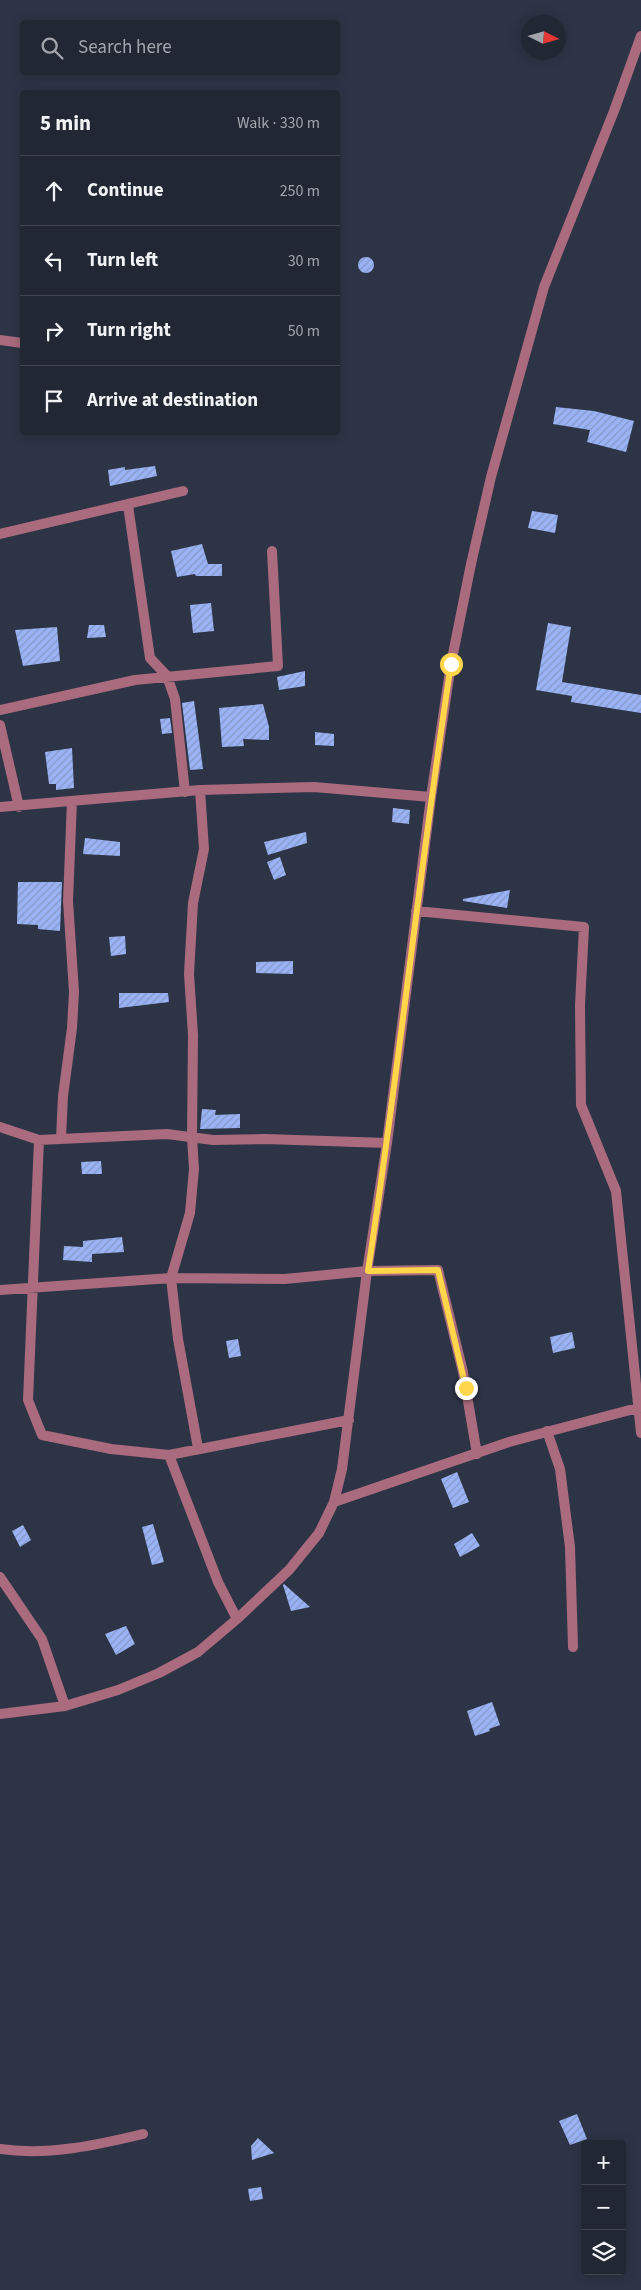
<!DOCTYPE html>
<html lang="en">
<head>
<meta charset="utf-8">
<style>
	:root { --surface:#222734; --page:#2a2f3c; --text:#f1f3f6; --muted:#a2a5ac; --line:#3f444f }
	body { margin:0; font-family:"Source Sans 3",sans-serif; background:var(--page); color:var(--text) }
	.controls { position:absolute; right:15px; bottom:15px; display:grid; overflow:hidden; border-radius:5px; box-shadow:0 2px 12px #0003 }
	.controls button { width:45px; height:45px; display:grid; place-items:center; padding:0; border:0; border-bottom:1px solid var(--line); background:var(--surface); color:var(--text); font:25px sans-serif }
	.compass { position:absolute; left:521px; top:15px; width:45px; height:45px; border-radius:50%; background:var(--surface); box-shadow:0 2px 12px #0003; rotate:95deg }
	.stop { position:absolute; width:15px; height:15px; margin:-11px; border:4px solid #ffd54a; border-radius:50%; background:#fff }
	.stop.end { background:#ffd54a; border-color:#fff; box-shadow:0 1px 5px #0008 }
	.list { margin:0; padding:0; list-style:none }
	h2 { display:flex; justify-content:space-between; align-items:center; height:65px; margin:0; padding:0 20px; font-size:21px }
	h2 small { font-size:16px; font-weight:400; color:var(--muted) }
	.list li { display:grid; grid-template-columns:32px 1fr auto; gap:15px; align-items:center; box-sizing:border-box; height:70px; padding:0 20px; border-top:1px solid var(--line) }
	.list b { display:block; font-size:19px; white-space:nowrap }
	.list em { font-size:16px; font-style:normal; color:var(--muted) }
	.icon { flex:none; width:28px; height:28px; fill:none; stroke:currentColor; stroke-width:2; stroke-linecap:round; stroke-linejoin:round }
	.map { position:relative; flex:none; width:641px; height:2290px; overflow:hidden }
	.search { position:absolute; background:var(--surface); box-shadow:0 2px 12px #0003; left:20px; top:20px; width:320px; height:55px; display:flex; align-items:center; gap:12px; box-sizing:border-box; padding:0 18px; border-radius:5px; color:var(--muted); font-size:19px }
	.panel { position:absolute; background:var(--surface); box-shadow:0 2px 12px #0003; left:20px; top:90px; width:320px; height:345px; border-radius:5px }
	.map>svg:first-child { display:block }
	.building { fill:url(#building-hatch) }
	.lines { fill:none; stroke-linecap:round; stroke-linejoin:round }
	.minor { stroke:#a96b7d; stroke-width:10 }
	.route { stroke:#ffd54a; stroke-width:6 }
</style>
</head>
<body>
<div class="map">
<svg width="641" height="2290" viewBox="0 0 641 2290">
	<defs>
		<pattern id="building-hatch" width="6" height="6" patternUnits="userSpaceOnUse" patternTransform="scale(1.25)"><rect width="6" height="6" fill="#9ab3f5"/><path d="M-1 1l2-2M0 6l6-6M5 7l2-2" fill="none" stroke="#8497c9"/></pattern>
	</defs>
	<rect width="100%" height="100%" fill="#2d3445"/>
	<!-- building -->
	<path class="building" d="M358 265a8 8 0 1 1 16 0a8 8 0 1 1-16 0Z
		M556,407L594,411L634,421L626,452L587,442L590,430L553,424Z
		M155,466L157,476L110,486L108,470L125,467V470Z
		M532,511L558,515L555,533L528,528Z
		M202,544L208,564H222V576H196L195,574L177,577L171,551Z
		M211,603L214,631L193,633L190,605Z
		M548,623L571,627L562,682L641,695V713L571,702L572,696L536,690Z
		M89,625H104L106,637L87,638Z
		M57,627L60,661L23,666L15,630Z
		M305,671V686L279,690L277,677Z
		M194,701L203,769L190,770L182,703Z
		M263,704L269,727V740L243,739L244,746L222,747L219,708Z
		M170,718L172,733L162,734L160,719Z
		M315,732L334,734V746L315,745Z
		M72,748L74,788L56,790V784H49L45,752Z
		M393,808L410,810L409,824L392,822Z
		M306,832L307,843L268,855L264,842Z
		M85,838L120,842V856L83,854Z
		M280,857L286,875L274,880L267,862Z
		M18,882H62L60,931L38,929V925L17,924Z
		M510,890L507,908L463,901V899Z
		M125,936L126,954L111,956L109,937Z
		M293,961V974L256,973V962Z
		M119,993H168L169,1002L119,1008Z
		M202,1109L216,1110L215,1115L240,1114V1128L200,1129Z
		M101,1161L102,1174H82L81,1162Z
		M122,1237L124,1252L92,1254V1262L63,1260L64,1246L83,1247V1241Z
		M572,1332L575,1348L553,1353L550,1337Z
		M238,1339L241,1356L229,1358L226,1341Z
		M457,1472L469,1502L453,1508L441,1479Z
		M153,1524L164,1562L152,1565L142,1527Z
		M23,1525L31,1540L20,1547L12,1531Z
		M472,1533L480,1546L460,1557L454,1544Z
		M284,1584L310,1607L291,1611L283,1585Z
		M126,1626L135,1644L116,1655L105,1634Z
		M492,1702L500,1725L489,1729L490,1731L475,1736L467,1711Z
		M577,2114L587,2139L570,2145L559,2121Z
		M258,2138L274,2153L252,2160L251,2146Z
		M261,2187L263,2199L250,2201L248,2189Z"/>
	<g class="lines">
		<!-- minor -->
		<path class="minor" d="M0,340L22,343
			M128,505L150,658L167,676L175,699L185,792
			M0,534L183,491
			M0,710L135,680L278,666L272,551
			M0,725L19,807
			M0,807L200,790L314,787L431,797
			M416,911L584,927L580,1005L581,1105L616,1191L641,1433
			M0,1127L39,1140
			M61,1138L63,1096L72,1028L74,992L68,901L72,801
			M0,1290L171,1278L285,1279L367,1271L438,1270L463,1372L477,1454
			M349,1420L169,1455L111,1449L42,1435L28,1400L39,1140L167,1134L213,1140L265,1139L387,1143
			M547,1431L560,1469L570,1547L573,1647
			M198,1448L178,1339L171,1278L190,1213L194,1169L192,1137L193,1035L189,974L193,903L204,849L200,790
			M169,1455L218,1582L237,1619
			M334,1502L509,1442L641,1407
			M0,1577L42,1639L65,1706
			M0,1714L65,1706L118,1690L159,1673L198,1652L237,1619L289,1570L319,1533L334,1502L342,1469L367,1271L387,1143L431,797L451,664L471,564L491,477L544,287L614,111L641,36
			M0,2149C48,2156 97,2145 143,2134"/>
	</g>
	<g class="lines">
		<!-- route -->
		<path class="route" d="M451,664C420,866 399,1069 368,1271L438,1270L466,1388"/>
	</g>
</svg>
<div class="controls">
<button>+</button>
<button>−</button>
<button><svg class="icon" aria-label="layers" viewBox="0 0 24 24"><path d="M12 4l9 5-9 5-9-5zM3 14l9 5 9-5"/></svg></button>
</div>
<svg class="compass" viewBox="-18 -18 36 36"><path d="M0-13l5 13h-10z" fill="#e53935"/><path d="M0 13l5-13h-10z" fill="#a2a5ac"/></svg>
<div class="stop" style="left:451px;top:664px"></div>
<div class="stop end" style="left:466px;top:1388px"></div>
<div class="search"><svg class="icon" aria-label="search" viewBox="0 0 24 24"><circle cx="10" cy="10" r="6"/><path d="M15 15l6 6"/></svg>Search here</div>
<section class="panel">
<h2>5 min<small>Walk · 330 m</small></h2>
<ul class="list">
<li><svg class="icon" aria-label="ahead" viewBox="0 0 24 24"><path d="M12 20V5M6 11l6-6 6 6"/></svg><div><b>Continue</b></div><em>250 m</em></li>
<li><svg class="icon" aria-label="left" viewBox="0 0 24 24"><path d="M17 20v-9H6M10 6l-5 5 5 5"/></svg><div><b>Turn left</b></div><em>30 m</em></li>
<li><svg class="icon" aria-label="right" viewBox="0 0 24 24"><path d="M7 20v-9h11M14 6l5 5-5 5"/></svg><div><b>Turn right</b></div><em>50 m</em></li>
<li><svg class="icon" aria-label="arrive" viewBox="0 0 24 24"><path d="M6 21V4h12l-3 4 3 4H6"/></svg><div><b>Arrive at destination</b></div></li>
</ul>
</section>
</div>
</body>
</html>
